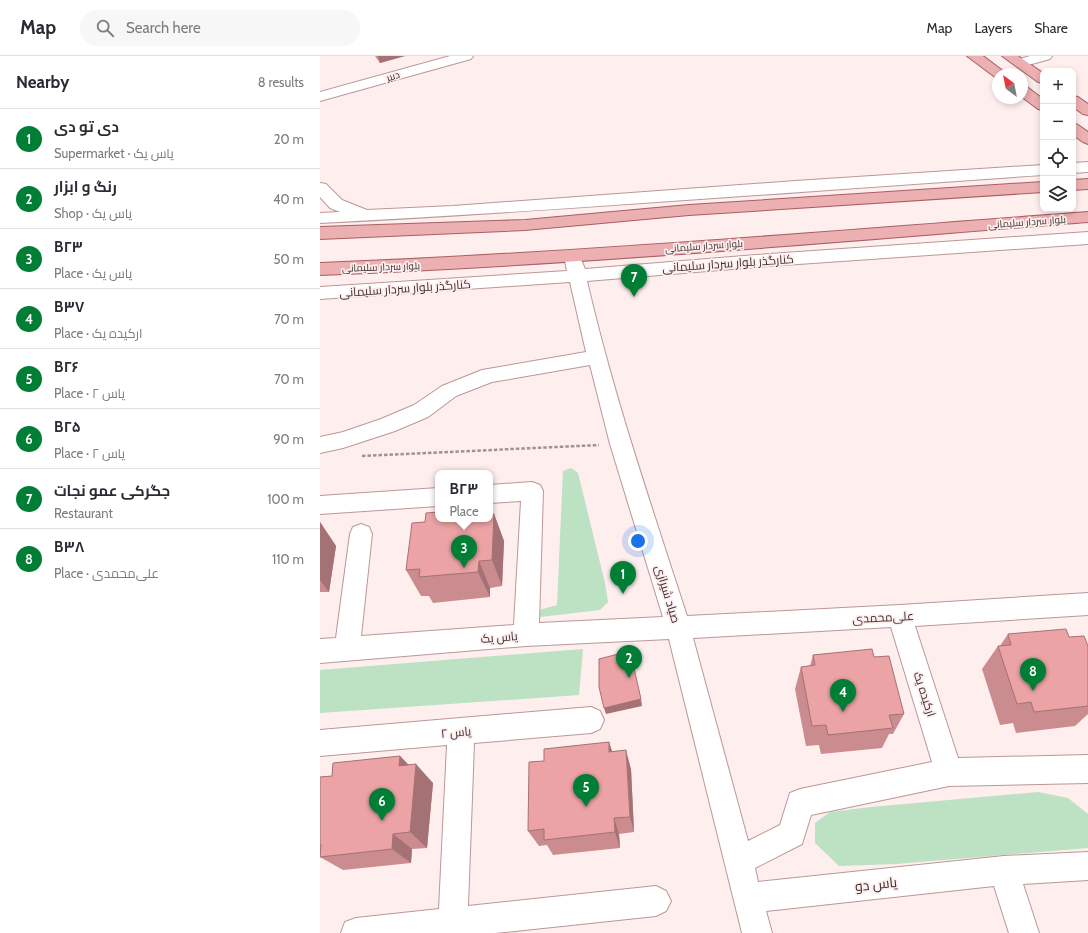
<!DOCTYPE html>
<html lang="en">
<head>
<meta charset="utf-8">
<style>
	:root { --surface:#fff; --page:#f7f7f7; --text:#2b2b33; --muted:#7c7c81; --line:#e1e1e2; --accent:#007e36 }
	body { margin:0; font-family:Cabin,Cairo,sans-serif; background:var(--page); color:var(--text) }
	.controls { position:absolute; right:12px; top:12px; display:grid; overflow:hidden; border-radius:8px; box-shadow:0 2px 6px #0003 }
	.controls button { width:36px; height:36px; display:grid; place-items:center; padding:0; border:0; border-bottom:1px solid var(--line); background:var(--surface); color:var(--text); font:20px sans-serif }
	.compass { position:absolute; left:672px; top:12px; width:36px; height:36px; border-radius:50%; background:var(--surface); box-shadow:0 2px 6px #0003; rotate:328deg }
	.you { position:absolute; left:318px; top:485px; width:14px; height:14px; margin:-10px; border:3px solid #fff; border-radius:50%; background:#1a73e8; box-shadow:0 0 0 6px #1a73e833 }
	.badge { display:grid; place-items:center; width:26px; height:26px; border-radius:50%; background:var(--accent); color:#fff; font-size:13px; font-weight:700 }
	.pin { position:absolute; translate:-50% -33px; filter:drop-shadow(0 1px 2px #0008) }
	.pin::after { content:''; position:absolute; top:21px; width:14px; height:12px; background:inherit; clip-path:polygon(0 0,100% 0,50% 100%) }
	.popup { position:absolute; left:115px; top:414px; width:58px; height:52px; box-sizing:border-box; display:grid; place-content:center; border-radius:8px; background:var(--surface); filter:drop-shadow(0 1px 3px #0005); font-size:13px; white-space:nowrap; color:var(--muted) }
	.popup b { font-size:15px; color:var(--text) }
	.popup::after { content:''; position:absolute; left:50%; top:100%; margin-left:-8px; border:8px solid transparent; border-top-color:var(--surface) }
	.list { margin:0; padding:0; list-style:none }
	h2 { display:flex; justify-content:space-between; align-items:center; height:52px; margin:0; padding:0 16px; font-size:17px }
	h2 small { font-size:13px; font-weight:400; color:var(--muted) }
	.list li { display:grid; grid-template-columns:26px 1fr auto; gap:12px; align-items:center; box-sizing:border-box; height:60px; padding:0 16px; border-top:1px solid var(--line) }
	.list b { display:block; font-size:15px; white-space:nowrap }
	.list p { margin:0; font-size:13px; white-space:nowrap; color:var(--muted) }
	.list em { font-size:13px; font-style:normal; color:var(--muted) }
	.icon { flex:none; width:22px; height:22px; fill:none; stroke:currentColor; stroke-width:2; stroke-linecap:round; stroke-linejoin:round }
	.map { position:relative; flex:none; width:768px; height:877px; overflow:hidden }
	header { display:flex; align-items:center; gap:24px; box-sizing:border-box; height:56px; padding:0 20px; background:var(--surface); border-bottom:1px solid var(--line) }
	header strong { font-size:19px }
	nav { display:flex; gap:22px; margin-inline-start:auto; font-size:14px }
	.search { width:280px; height:36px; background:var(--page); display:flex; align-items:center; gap:10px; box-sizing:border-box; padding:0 14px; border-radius:22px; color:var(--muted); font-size:15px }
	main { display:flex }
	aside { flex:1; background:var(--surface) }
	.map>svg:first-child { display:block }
	.green { fill:#bce1c3 }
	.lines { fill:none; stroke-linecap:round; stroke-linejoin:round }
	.minor-casing { stroke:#bb9797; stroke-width:2 }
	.major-casing { stroke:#a76063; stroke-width:2 }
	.path { stroke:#a19292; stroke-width:2.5; stroke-dasharray:3.5 2; stroke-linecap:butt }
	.minor { fill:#fff; fill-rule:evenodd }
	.major { fill:#ecafb2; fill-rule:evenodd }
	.wall { fill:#ca8c8e }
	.shaded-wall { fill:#a47274 }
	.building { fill:#eba3a5; stroke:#a47274 }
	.labels { text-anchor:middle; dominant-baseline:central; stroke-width:3.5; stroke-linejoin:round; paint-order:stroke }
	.far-street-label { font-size:10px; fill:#3e3030; stroke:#feeeee }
	.street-label { font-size:12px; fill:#3e3030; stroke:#feeeee }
	.near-street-label { font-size:14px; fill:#3e3030; stroke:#feeeee }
</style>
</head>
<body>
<header>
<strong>Map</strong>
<div class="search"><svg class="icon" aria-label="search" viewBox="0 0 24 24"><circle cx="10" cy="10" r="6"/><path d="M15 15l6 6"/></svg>Search here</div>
<nav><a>Map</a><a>Layers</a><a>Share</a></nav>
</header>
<main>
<aside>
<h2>Nearby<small>8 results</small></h2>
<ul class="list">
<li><span class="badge">1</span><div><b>دی تو دی</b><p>Supermarket · یاس یک</p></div><em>20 m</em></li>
<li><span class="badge">2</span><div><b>رنگ و ابزار</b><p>Shop · یاس یک</p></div><em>40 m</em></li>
<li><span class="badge">3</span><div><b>B۲۳</b><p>Place · یاس یک</p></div><em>50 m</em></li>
<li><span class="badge">4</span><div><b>B۳۷</b><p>Place · ارکیده یک</p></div><em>70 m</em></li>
<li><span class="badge">5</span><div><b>B۲۶</b><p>Place · یاس ۲</p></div><em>70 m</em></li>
<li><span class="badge">6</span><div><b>B۲۵</b><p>Place · یاس ۲</p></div><em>90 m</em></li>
<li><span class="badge">7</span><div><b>جگرکی عمو نجات</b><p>Restaurant</p></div><em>100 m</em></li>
<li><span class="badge">8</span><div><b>B۳۸</b><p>Place · علی‌محمدی</p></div><em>110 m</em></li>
</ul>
</aside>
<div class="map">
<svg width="768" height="877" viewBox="0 0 768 877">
	<rect width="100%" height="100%" fill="#feeeee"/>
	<!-- green -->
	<path class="green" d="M251,412L258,417L285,527L288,546L280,554L220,561L219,554L237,549L243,415Z
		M263,593L259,639L0,657V614Z
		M718,736L748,742L768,758V792L576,808L519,810L495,787V767L510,756L551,751Z"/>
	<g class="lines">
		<defs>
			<path id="minor" d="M130,0H153L151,3L0,45V36Z
				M710,0H732L730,3L701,11L696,10L694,7L696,4Z
				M768,106V116L753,117V107Z
				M723,109V119C482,135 241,155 0,167V157L20,156L10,152L0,141V127L6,128L22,144L47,154L133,150L475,125Z
				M768,176V188L436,211L267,225C293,338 331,449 367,560L580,549L768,537V559L595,570L638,702L768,699V727L629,730L491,759L482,788L435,812L438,826L684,800L768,796V824L703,828L719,877H689L674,830L446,855L452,877H422L349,583L206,590L0,607V583L16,582L30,478L33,471L41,468L49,471L52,478L41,580L194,569L201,445L170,447V429L212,426L220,429L223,435L219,567L343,561L290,388L270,309L172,326L136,340L108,361L75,375L23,392L0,397V381L23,376L61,363L94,349L122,330L162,314L266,296L250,226L0,243V231L247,215L245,205L248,201L254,199L260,201L265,213L436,199ZM571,571L612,706L480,733L470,737L460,769L428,785L373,582Z
				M118,432V450L0,458V440Z
				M271,651L280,655L284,664L280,673L271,677L154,687L148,850L336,830L346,835L351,845L346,855L336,860L175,877H21L25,866L36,862L119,853L127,689L0,700V674Z"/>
			<path id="major" d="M647,0H663L687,18H678V22L675,21Z
				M682,0H698L723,17V27L718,26Z
				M702,30L707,31L723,43V54L718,53L702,41Z
				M753,40L758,41L768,48V59L763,58L753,51Z
				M753,67L758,69L768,76V88L763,86L753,79Z
				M768,123V133L753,134V124Z
				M723,126V136L369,159L205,174L0,183V171L205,164L369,149Z
				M768,156V166C512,186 256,209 0,219V207C256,197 512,175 768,156Z"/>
		</defs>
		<!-- minor casing -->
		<use href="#minor" class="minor-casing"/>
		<!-- major casing -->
		<use href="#major" class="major-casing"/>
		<!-- path -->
		<path class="path" d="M42,400L279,389"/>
		<!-- minor -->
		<use href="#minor" class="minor"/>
		<!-- major -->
		<use href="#major" class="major"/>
	</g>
	<!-- wall -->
	<path class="wall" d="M55,0H85L60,7Z
		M174,458L184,485L182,530L170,532V541L113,547L109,540H101L86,514L105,466L118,463Z
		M0,466L16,490L9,536H0Z
		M688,578L768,590V658L755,670L696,677L693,667L680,669L662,613L678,590H680Z
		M493,599L554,601L584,658L573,678H569L562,692L501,698L499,689L486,690L475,633L481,611L490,610Z
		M289,686L292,695L311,713L314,776L299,778L300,792L233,799L227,789L219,790L208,775L224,705Z
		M80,700L89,709L113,727L107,792L92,793L91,807L23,814L0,801V721L12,720Z"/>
	<!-- shaded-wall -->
	<path class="shaded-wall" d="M58,0H85L60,7Z
		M174,458L184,485L182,530L172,504Z
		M0,466L16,490L9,536L0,524Z
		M159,505L170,532V541L158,516Z
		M321,643L322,650L286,658L284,652Z
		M289,686L295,705L289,696Z
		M306,694L311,713L314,776L310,761Z
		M80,700L95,716L96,708L113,727L107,792L90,776L79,710Z
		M294,762L299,778L300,792L295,776Z
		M73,778L92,793L91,807L72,793Z"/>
	<!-- building -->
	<path class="building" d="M118,456V463H170V458H174L172,504L159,505L158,516L99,521L100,513L86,514L92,467L105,466L106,457Z
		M746,573L749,581L764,580L768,590V650L714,656L711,646L697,648L678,590L691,589L688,578Z
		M552,593L554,601L569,600L584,658L569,659L573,672L508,679L506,669L492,670L481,611L495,609L493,599Z
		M310,595L321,643L284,652L279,631V603Z
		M289,686V696L306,694L310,761L294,762L295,776L224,784V773L208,775L209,706L224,705V693Z
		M80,700L79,710L96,708L90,776L73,778L72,793L0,801L1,789H0V721L12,720L13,707Z"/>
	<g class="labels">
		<!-- far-street labels -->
		<g class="far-street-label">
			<text transform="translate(73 20) rotate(-16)">دبیر</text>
			<text transform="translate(707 166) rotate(-4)">بلوار سردار سلیمانی</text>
			<text transform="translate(384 190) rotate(-4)">بلوار سردار سلیمانی</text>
			<text transform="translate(61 211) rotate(-2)">بلوار سردار سلیمانی</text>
		</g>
		<!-- street labels -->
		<g class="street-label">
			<text transform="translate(408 207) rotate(-4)">کنارگذر بلوار سردار سلیمانی</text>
			<text transform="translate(85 232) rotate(-4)">کنارگذر بلوار سردار سلیمانی</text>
			<text transform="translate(348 538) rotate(73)">صیاد شیرازی</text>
			<text transform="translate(563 561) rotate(-3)">علی‌محمدی</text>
			<text transform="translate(179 581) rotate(-5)">یاس یک</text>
			<text transform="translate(605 638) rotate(72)">ارکیده یک</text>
			<text transform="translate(136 676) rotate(-5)">یاس ۲</text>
		</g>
		<!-- near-street labels -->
		<g class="near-street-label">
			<text transform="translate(556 828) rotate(-6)">یاس دو</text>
		</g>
	</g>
</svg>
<div class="controls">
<button>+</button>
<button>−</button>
<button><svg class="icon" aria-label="locate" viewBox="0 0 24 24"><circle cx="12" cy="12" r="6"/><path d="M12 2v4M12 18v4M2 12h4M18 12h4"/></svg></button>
<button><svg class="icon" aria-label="layers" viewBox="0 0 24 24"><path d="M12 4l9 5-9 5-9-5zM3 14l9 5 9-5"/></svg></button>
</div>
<svg class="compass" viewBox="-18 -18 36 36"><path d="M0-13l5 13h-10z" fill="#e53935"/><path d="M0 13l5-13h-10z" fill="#7c7c81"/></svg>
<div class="you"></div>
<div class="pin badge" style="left:303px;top:538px">1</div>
<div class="pin badge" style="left:309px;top:622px">2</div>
<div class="pin badge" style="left:144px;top:512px">3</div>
<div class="popup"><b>B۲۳</b>Place</div>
<div class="pin badge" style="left:523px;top:656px">4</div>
<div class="pin badge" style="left:266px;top:751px">5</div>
<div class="pin badge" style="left:62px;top:765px">6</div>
<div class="pin badge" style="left:314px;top:241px">7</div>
<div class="pin badge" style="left:713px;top:635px">8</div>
</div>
</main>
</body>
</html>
